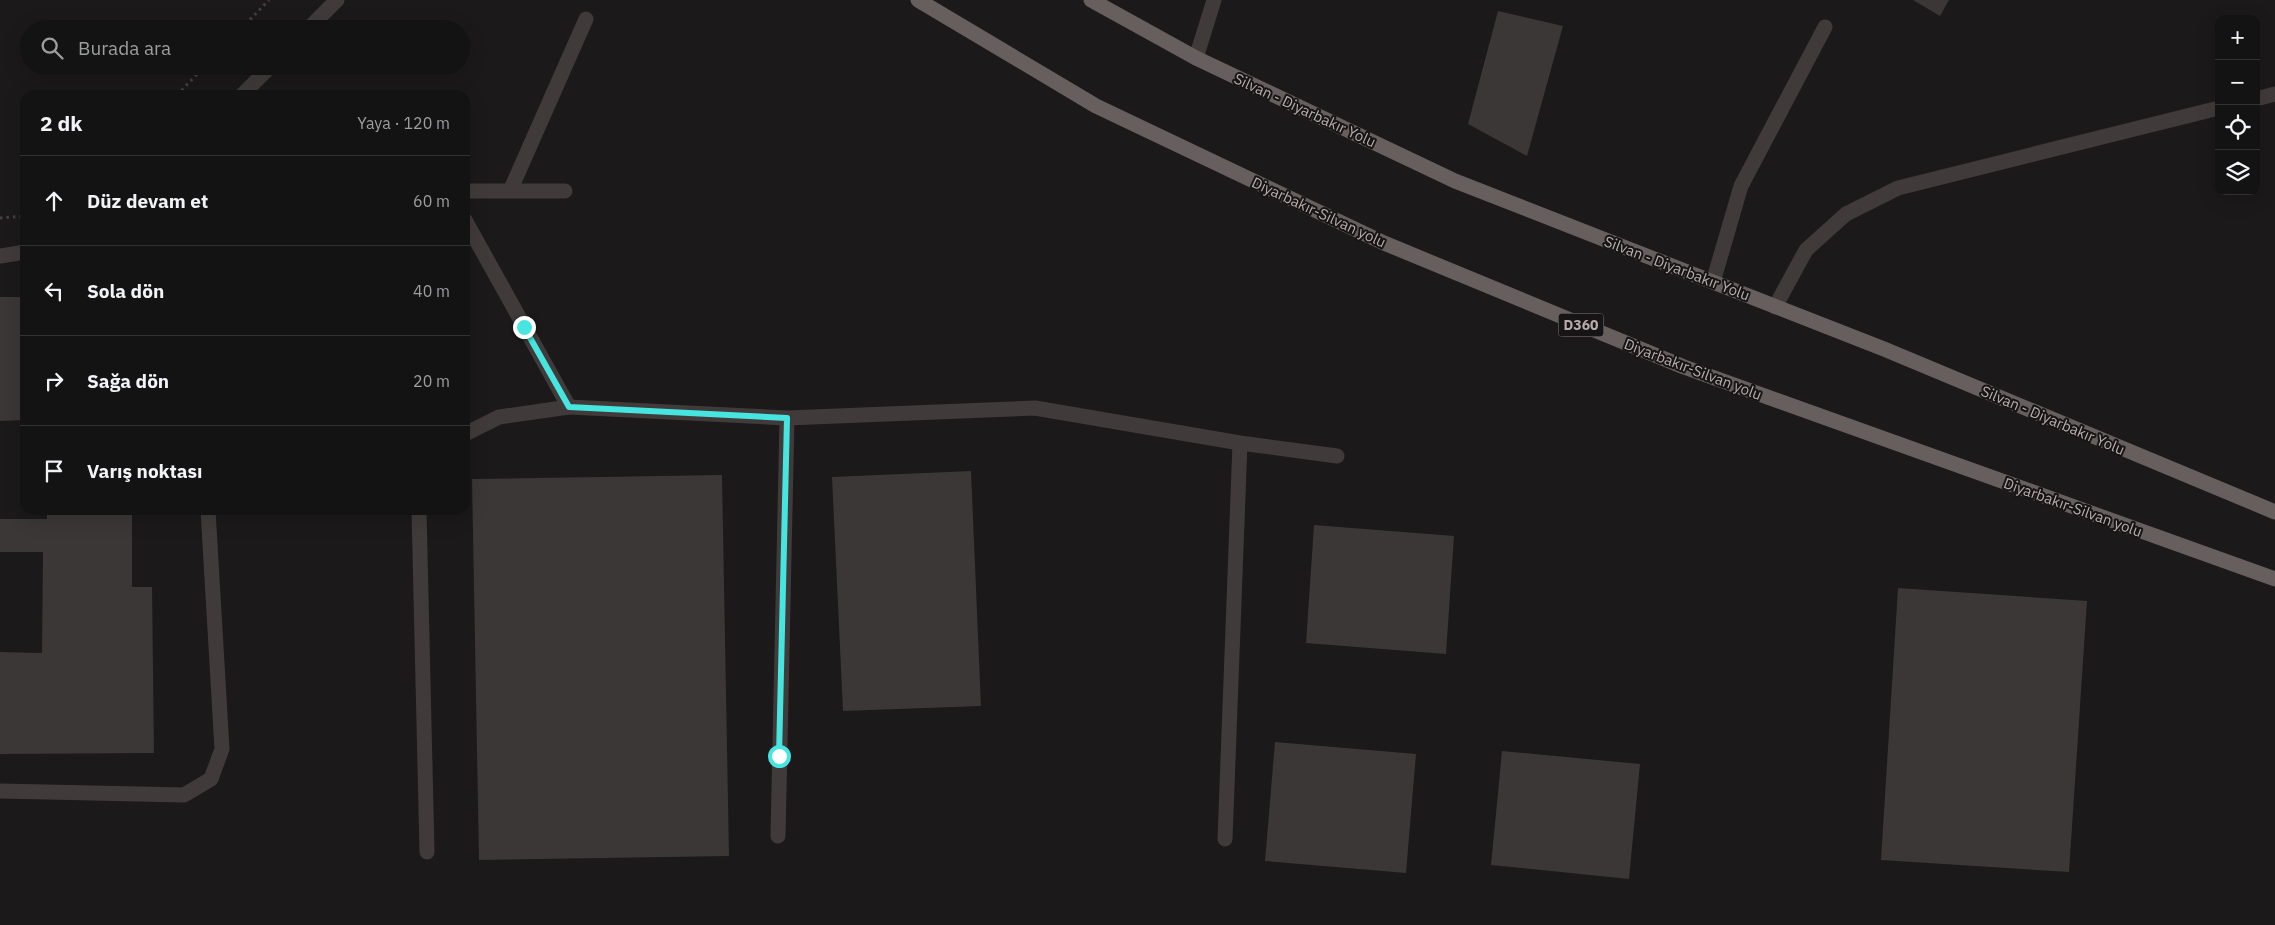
<!DOCTYPE html>
<html lang="tr">
<head>
<meta charset="utf-8">
<style>
	:root { --surface:#141313; --page:#212021; --text:#f1f3f6; --muted:#9d9ea0; --line:#333233 }
	body { margin:0; font-family:"IBM Plex Sans",sans-serif; background:var(--page); color:var(--text) }
	.controls { position:absolute; right:15px; top:15px; display:grid; overflow:hidden; border-radius:10px; box-shadow:0 5px 20px #0002 }
	.controls button { width:45px; height:45px; display:grid; place-items:center; padding:0; border:0; border-bottom:1px solid var(--line); background:var(--surface); color:var(--text); font:25px sans-serif }
	.stop { position:absolute; width:15px; height:15px; margin:-11px; border:4px solid #47e5e0; border-radius:50%; background:#fff }
	.stop.end { background:#47e5e0; border-color:#fff; box-shadow:0 1px 5px #0008 }
	.list { margin:0; padding:0; list-style:none }
	h2 { display:flex; justify-content:space-between; align-items:center; height:65px; margin:0; padding:0 20px; font-size:21px }
	h2 small { font-size:16px; font-weight:400; color:var(--muted) }
	.list li { display:grid; grid-template-columns:32px 1fr auto; gap:15px; align-items:center; box-sizing:border-box; height:90px; padding:0 20px; border-top:1px solid var(--line) }
	.list b { display:block; font-size:19px; white-space:nowrap }
	.list em { font-size:16px; font-style:normal; color:var(--muted) }
	.icon { flex:none; width:28px; height:28px; fill:none; stroke:currentColor; stroke-width:2; stroke-linecap:round; stroke-linejoin:round }
	.map { position:relative; flex:none; width:2275px; height:925px; overflow:hidden }
	.search { position:absolute; background:var(--surface); box-shadow:0 5px 20px #0002; left:20px; top:20px; width:450px; height:55px; display:flex; align-items:center; gap:12px; box-sizing:border-box; padding:0 18px; border-radius:28px; color:var(--muted); font-size:19px }
	.panel { position:absolute; background:var(--surface); box-shadow:0 5px 20px #0002; left:20px; top:90px; width:450px; height:425px; border-radius:15px }
	.map>svg:first-child { display:block }
	.building { fill:#3a3736 }
	.lines { fill:none; stroke-linecap:round; stroke-linejoin:round }
	.path { stroke:#464040; stroke-width:3; stroke-dasharray:2.5 4; stroke-linecap:butt }
	.service { stroke:#403b3a; stroke-width:15 }
	.minor { stroke:#403b3a; stroke-width:15 }
	.trunk { stroke:#675f5e; stroke-width:15 }
	.route { stroke:#47e5e0; stroke-width:6 }
	.labels { text-anchor:middle; dominant-baseline:central; stroke-width:4; stroke-linejoin:round; paint-order:stroke }
	.shield { fill:#161414; stroke:#887e7e; stroke-width:1 }
	.shield-label { font-size:14px; font-weight:bold; fill:#b9acac }
	.street-label { font-size:15px; fill:#b9acac; stroke:#161414 }
</style>
</head>
<body>
<div class="map">
<svg width="2275" height="925" viewBox="0 0 2275 925">
	<rect width="100%" height="100%" fill="#1b1919"/>
	<!-- building -->
	<path class="building" d="M1913,0H1949L1940,16Z
		M1498,11L1563,26L1527,156L1468,124Z
		M0,297H25V420L0,421Z
		M971,471L981,706L843,711L832,477Z
		M722,475L729,856L479,860L472,479Z
		M47,510H132V587H152L154,753L0,754V652L42,653L43,552H0V519H47Z
		M1314,525L1454,536L1446,654L1306,643Z
		M1898,588L2087,601L2069,872L1881,860Z
		M1275,742L1416,754L1406,873L1265,861Z
		M1502,751L1640,764L1629,879L1491,865Z"/>
	<g class="lines">
		<!-- path -->
		<path class="path" d="M241,29L269,0
			M177,95L205,66
			M0,218L25,216"/>
		<!-- service -->
		<path class="service" d="M308,29L337,0
			M1196,58L1214,0
			M242,95L271,66
			M465,191H565
			M510,191L586,19
			M465,220L569,407
			M0,256L25,252
			M1713,282L1741,186L1825,27
			M465,434L499,417L569,407L787,418L1035,408L1240,443L1337,456
			M419,510L427,852
			M0,791L184,795L211,779L222,749L208,510
			M778,836L787,418
			M1225,839L1240,443"/>
		<!-- minor -->
		<path class="minor" d="M2256,99L2275,94
			M1775,307L1806,250L1846,214L1898,188L2219,108"/>
		<!-- trunk -->
		<path class="trunk" d="M918,0L1096,106L1384,243L1684,367L2275,579
			M1091,0L1196,58L1455,181L1884,349L2275,512"/>
	</g>
	<g class="lines">
		<!-- route -->
		<path class="route" d="M524,327L569,407L787,418L779,756"/>
	</g>
	<g class="labels">
		<!-- shield labels -->
		<rect class="shield" x="1558.5" y="313.5" width="45" height="23" rx="4"/>
		<g class="shield-label">
			<text x="1581" y="325">D360</text>
		</g>
		<!-- street labels -->
		<g class="street-label">
			<text transform="translate(1305 110) rotate(25)">Silvan - Diyarbakır Yolu</text>
			<text transform="translate(1319 212) rotate(25)">Diyarbakır-Silvan yolu</text>
			<text transform="translate(1677 268) rotate(21)">Silvan - Diyarbakır Yolu</text>
			<text transform="translate(1693 369) rotate(21)">Diyarbakır-Silvan yolu</text>
			<text transform="translate(2053 420) rotate(23)">Silvan - Diyarbakır Yolu</text>
			<text transform="translate(2073 507) rotate(20)">Diyarbakır-Silvan yolu</text>
		</g>
	</g>
</svg>
<div class="controls">
<button>+</button>
<button>−</button>
<button><svg class="icon" aria-label="locate" viewBox="0 0 24 24"><circle cx="12" cy="12" r="6"/><path d="M12 2v4M12 18v4M2 12h4M18 12h4"/></svg></button>
<button><svg class="icon" aria-label="layers" viewBox="0 0 24 24"><path d="M12 4l9 5-9 5-9-5zM3 14l9 5 9-5"/></svg></button>
</div>
<div class="stop" style="left:779px;top:756px"></div>
<div class="stop end" style="left:524px;top:327px"></div>
<div class="search"><svg class="icon" aria-label="search" viewBox="0 0 24 24"><circle cx="10" cy="10" r="6"/><path d="M15 15l6 6"/></svg>Burada ara</div>
<section class="panel">
<h2>2 dk<small>Yaya · 120 m</small></h2>
<ul class="list">
<li><svg class="icon" aria-label="ahead" viewBox="0 0 24 24"><path d="M12 20V5M6 11l6-6 6 6"/></svg><div><b>Düz devam et</b></div><em>60 m</em></li>
<li><svg class="icon" aria-label="left" viewBox="0 0 24 24"><path d="M17 20v-9H6M10 6l-5 5 5 5"/></svg><div><b>Sola dön</b></div><em>40 m</em></li>
<li><svg class="icon" aria-label="right" viewBox="0 0 24 24"><path d="M7 20v-9h11M14 6l5 5-5 5"/></svg><div><b>Sağa dön</b></div><em>20 m</em></li>
<li><svg class="icon" aria-label="arrive" viewBox="0 0 24 24"><path d="M6 21V4h12l-3 4 3 4H6"/></svg><div><b>Varış noktası</b></div></li>
</ul>
</section>
</div>
</body>
</html>
